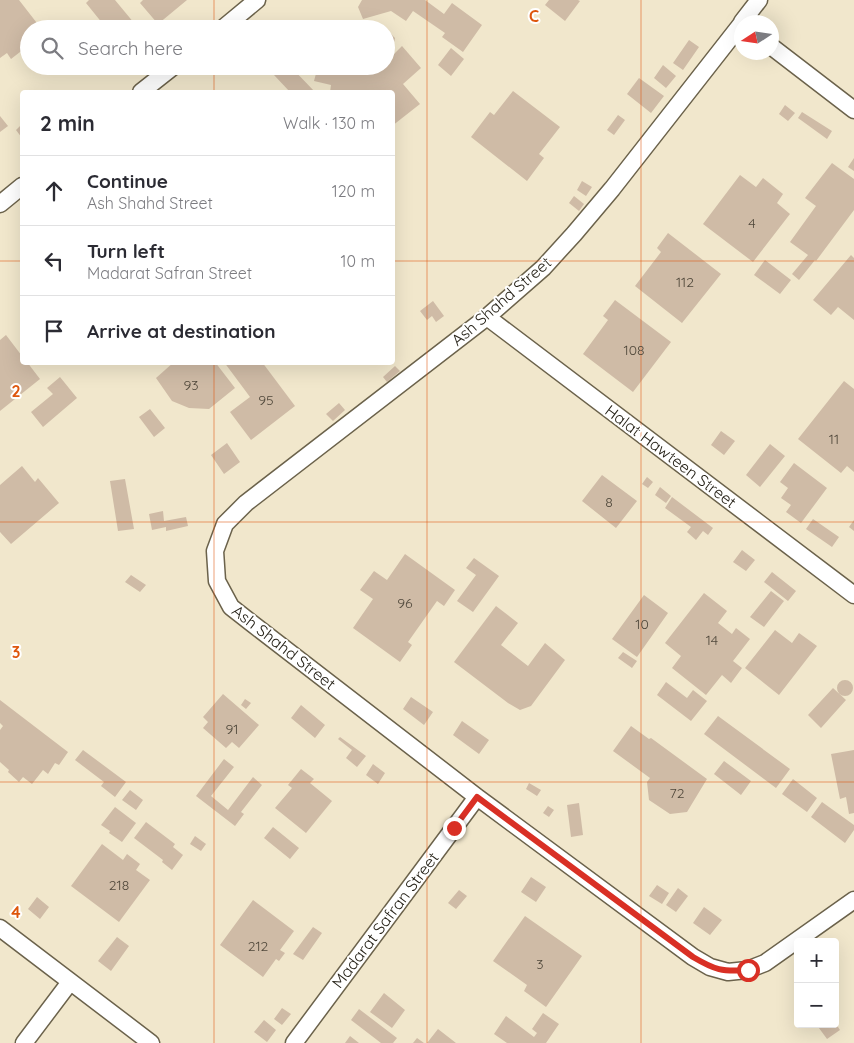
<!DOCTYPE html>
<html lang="en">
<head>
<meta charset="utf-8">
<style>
	:root { --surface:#fff; --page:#f7f7f7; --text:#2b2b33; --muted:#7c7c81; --line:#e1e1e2 }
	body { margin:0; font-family:Quicksand,sans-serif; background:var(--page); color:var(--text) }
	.controls { position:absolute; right:15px; bottom:15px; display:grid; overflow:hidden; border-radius:5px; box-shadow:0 5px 20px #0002 }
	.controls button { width:45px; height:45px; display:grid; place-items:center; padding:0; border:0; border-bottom:1px solid var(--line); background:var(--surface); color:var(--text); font:25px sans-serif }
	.compass { position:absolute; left:734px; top:15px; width:45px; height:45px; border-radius:50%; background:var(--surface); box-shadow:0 5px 20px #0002; rotate:258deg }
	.stop { position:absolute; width:15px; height:15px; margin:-11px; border:4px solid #d93025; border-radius:50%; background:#fff }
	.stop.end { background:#d93025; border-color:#fff; box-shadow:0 1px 5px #0008 }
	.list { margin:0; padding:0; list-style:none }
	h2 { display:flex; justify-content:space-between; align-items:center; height:65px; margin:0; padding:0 20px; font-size:21px }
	h2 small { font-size:16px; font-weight:400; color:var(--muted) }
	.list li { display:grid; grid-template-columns:32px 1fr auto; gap:15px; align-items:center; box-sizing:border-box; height:70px; padding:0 20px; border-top:1px solid var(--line) }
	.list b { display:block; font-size:19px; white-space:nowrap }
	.list p { margin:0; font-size:16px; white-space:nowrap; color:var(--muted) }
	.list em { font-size:16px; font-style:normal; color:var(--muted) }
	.icon { flex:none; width:28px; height:28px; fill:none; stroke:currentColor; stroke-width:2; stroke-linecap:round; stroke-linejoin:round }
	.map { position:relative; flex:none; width:854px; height:1043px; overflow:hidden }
	.search { position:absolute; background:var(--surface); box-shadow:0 5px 20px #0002; left:20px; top:20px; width:375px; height:55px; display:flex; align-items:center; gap:12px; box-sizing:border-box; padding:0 18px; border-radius:28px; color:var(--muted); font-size:19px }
	.panel { position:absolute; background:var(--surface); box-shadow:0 5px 20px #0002; left:20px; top:90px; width:375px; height:275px; border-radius:5px }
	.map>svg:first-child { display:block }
	.building { fill:#cfbba6 }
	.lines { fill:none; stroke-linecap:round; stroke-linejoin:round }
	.minor-casing { stroke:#6b624b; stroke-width:19 }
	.minor { stroke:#fff; stroke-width:16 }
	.route { stroke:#d93025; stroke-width:6 }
	.grid { fill:none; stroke:#de560d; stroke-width:1; stroke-opacity:0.55 }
	.labels { text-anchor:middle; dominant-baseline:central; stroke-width:4; stroke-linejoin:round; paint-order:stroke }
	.number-label { font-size:14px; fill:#50483b }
	.street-label { font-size:16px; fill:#252117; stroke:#fff }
	.grid-label { font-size:16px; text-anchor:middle; font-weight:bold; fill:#de560d; stroke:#fff; stroke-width:4; stroke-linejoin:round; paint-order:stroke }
</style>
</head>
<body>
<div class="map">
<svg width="854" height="1043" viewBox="0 0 854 1043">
	<rect width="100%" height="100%" fill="#f1e7cc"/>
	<!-- building -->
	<path class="building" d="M0,0H19L40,27L37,29H29V35L25,38L29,43V45L11,59L7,53L0,58Z
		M89,0H115L139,29H107L86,3Z
		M143,0H187L158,24L140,3Z
		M362,0H425L444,14L452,3L482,25L463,52L442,37L445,33L413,11L406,21L391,11L363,19L358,7Z
		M549,0H578L580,1L565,21L545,5Z
		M299,20L308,29H290Z
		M386,31H388L395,38L391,57L402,46L421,68L403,84L420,104L392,126V92H330L331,85L314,81L318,66H386Z
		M689,40L699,47L683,70L673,63Z
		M451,48L464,59L451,76L438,65Z
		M663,65L676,76L666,88L654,78Z
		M118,66H132L124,73Z
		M283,66H290L315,92H290L274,75Z
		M639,78L664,96L651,113L627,94Z
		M513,91L560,127L539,154L544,158L527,181L471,137L490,112L494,115Z
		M785,105L795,113L788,121L779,114Z
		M802,112L832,131L827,139L798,118Z
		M618,115L625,120L614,135L607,130Z
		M0,116L8,126L0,132Z
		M22,124V138L16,130Z
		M854,158V171L848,167Z
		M832,163L854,179V210L816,261L815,260L799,280L792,274L808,255L790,242L816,206L805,198Z
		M740,175L756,187L763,178L783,194L777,203L790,214L753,262L703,224Z
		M582,181L592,187L586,196L577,190Z
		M574,196L584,204L579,211L569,203Z
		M668,233L721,274L682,323L635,286L661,252L657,248Z
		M851,255L854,258V320L838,307L831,315L813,300Z
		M765,260L791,280L780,294L754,275Z
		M615,300L671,342L633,392L583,354L608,320L603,316Z
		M433,301L444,316L436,322L432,316L427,320L420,311Z
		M6,335L22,356V362H27L40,379L0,411V340Z
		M174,362H215L235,388L209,409L189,408L172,401L156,378Z
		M224,362H262L295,406L251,440L230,412L250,397Z
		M395,366L400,371L387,382L383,377Z
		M60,377L77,398L43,427L31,412L53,394L47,388Z
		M844,381L854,389V472L847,466L841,473L798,439Z
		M339,403L345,410L333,421L326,414Z
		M150,409L165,428L154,437L139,417Z
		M721,431L735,441L724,455L711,445Z
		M227,443L240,462L224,474L211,455Z
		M770,444L785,456L760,487L746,475Z
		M794,463L827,488L801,523L786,512L791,505L781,498L788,488L780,482Z
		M22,466L35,482L38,478L59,503L11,544L0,532V485Z
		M602,475L637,501L616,528L582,501Z
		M647,477L653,482L648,488L642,484Z
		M125,479L134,529L118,531L110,481Z
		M660,487L671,496L666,503L655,495Z
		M672,497L713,528L708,535L703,531L696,540L687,532L691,527L665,508Z
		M163,511L164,521L186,517L188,526L166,531V527L152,530L149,514Z
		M813,519L839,537L832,547L806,529Z
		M854,520V531L849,527Z
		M742,550L755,560L746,571L733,562Z
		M405,554L455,590L444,606L437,601L408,642L412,645L400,662L353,628L373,599L360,590L374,571L387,580Z
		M474,558L499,576L473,612L457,601L476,575L466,568Z
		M772,572L796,591L788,601L764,582Z
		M131,575L146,585L140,592L125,582Z
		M771,591L784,601L764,627L750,617Z
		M704,593L727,611L718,623L732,634L736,628L750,639L733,661L742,668L731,683L722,675L706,695L672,668L681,656L665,643Z
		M644,595L668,613L637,657L612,639Z
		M496,606L518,623L501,645L528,666L545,643L565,660L531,706L520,710L508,703L454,662Z
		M775,630L792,643L799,633L817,646L779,695L745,668Z
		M623,652L637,661L632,668L618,658Z
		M837 688a8 8 0 1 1 16 0a8 8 0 1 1-16 0Z
		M666,682L687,698L693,690L707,701L691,721L657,695Z
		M833,688L846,700L821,728L808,715Z
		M223,694L259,725L239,748L232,742L226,748L203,728L208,722L203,717Z
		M411,697L433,712L424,725L403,709Z
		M245,699L251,703L246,709L241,705Z
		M0,700L68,752L59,765L55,763L48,774L43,770L32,784L23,777L19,782L8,772L9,770L0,762V730L3,726L0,723Z
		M301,705L325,725L315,738L291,718Z
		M718,716L790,769L776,788L704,734Z
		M462,721L489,740L479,754L453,735Z
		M631,726L649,739L651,738L707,779L687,812L670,814L649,800L647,782L650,778L613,751Z
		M340,737L366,756L357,767L346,758L352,750L338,739Z
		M83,750L126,782L115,797L101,786L104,782L75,760Z
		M854,750V813L849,814L846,797L840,799L831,754Z
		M224,759L234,767L211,796L228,810L253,777L262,785L241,812L244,814L235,826L196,796Z
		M724,761L751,781L741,795L714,774Z
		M373,764L385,773L378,784L366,775Z
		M301,769L314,779L310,783L332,801L306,833L275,808L292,788L288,785Z
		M793,779L817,798L807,812L782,794Z
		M529,783L541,790L537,796L526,789Z
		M130,790L143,800L136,810L122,800Z
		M822,802L854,825V830L845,843L811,817Z
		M579,803L583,835L571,837L567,805Z
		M548,806L554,810L549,817L543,813Z
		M115,807L136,823L122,842L109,833L110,831L101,825Z
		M146,822L175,844L173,847L183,855L172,870L162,862L163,860L134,838Z
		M273,827L299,848L290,859L264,838Z
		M195,836L206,844L201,851L190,844Z
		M102,844L123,860L127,854L140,864L136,870L150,880L119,922L71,886Z
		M531,877L546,887L536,902L521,892Z
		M657,885L669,893L662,904L649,896Z
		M678,888L688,896L676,912L666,905Z
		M459,890L467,896L456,909L448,903Z
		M37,897L49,907L40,919L28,909Z
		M253,900L294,931L280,950L285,953L279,961L276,959L263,977L220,945Z
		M704,907L722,920L710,935L693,923Z
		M525,916L582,956L546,1007L524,991L527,985L493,961Z
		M313,927L322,933L303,960L293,954Z
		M117,937L129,946L111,971L98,961Z
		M384,993L405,1010L392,1028L370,1012Z
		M282,1008L291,1014L282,1025L274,1019Z
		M359,1009L397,1038L393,1043H381L351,1020Z
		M543,1013L559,1024L546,1043H507L494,1034L506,1016L534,1037L537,1033L532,1029Z
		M264,1020L276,1030L267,1042L254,1032Z
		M816,1024H836L840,1030L827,1039Z
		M438,1029L456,1043H427Z
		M350,1036L359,1043H345Z
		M417,1038L424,1043H413Z"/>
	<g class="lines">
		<defs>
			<path id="minor" d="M742,22L759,0
				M742,23L612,189L574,234L543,268L487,317L246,503L225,524L215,551L217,581L231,607L254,625L477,797L693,957L710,967L728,972L747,970L765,963L854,900
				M222,29L257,0
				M772,47L854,110
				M141,92L174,66
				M0,204L22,186
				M487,317L854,595
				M0,928L151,1043
				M24,1043L70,982
				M294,1043L477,797"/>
		</defs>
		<!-- minor casing -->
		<use href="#minor" class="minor-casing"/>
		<!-- minor -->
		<use href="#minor" class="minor"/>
	</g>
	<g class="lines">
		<!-- route -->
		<path class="route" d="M454,828L477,797L693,957C715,970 722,972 748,970"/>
	</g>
	<!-- grid -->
	<path class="grid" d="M214,0V29M427,0V1043M641,0V1043M214,66V92M0,261H22M392,261H854M214,362V1043M0,522H854M0,782H854"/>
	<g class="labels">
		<!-- number labels -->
		<g class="number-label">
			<text x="752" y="223">4</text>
			<text x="685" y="282">112</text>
			<text x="634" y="350">108</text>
			<text x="191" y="385">93</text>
			<text x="266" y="400">95</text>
			<text x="834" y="439">11</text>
			<text x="609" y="502">8</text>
			<text x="405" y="603">96</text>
			<text x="642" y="624">10</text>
			<text x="712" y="640">14</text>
			<text x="232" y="729">91</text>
			<text x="677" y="793">72</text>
			<text x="119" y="885">218</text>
			<text x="258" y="946">212</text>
			<text x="540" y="964">3</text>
		</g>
		<!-- street labels -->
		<g class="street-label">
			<text transform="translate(501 301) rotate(-41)">Ash Shahd Street</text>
			<text transform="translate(671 456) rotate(37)">Halat Hawteen Street</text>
			<text transform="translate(284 647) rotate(38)">Ash Shahd Street</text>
			<text transform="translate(385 920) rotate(-53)">Madarat Safran Street</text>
		</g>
	</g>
	<g class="grid-label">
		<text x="534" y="22">C</text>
		<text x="16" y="397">2</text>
		<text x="16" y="658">3</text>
		<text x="16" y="918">4</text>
	</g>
</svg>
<div class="controls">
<button>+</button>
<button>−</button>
</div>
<svg class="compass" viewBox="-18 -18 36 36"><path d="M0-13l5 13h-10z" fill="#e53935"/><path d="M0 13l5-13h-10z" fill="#7c7c81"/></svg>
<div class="stop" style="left:748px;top:970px"></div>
<div class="stop end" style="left:454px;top:828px"></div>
<div class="search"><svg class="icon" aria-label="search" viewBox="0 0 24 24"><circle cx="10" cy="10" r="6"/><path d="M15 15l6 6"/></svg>Search here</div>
<section class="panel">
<h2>2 min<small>Walk · 130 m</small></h2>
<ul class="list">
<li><svg class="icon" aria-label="ahead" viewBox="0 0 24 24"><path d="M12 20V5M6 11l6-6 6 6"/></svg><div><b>Continue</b><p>Ash Shahd Street</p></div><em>120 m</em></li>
<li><svg class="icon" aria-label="left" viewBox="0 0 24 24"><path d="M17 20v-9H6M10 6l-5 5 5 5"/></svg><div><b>Turn left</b><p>Madarat Safran Street</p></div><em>10 m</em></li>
<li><svg class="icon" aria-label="arrive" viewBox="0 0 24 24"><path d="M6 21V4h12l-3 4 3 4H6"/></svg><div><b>Arrive at destination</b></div></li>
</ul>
</section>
</div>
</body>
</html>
